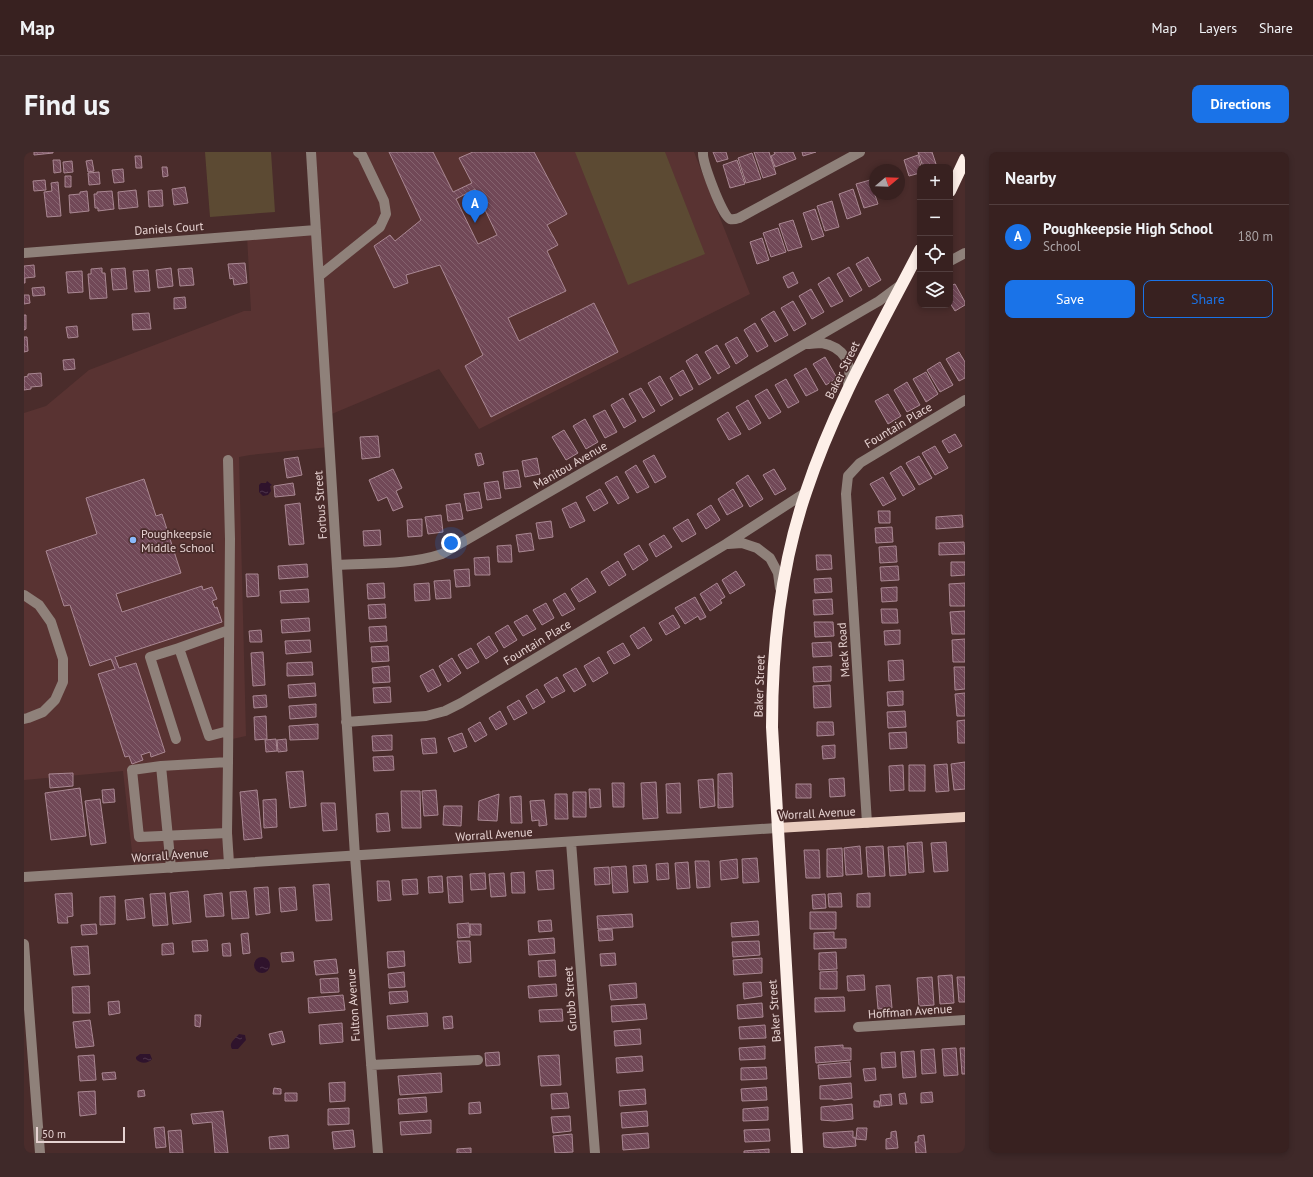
<!DOCTYPE html>
<html lang="en">
<head>
<meta charset="utf-8">
<style>
	:root { --surface:#382120; --page:#3f2929; --text:#f1f3f6; --muted:#aba3a5; --line:#523e3e; --accent:#1a73e8 }
	body { margin:0; font-family:"PT Sans",sans-serif; background:var(--page); color:var(--text) }
	.controls { position:absolute; right:12px; top:12px; display:grid; overflow:hidden; border-radius:8px; box-shadow:0 2px 6px #0003 }
	.controls button { width:36px; height:36px; display:grid; place-items:center; padding:0; border:0; border-bottom:1px solid var(--line); background:var(--surface); color:var(--text); font:20px sans-serif }
	.compass { position:absolute; left:845px; top:12px; width:36px; height:36px; border-radius:50%; background:var(--surface); box-shadow:0 2px 6px #0003; rotate:71deg }
	.scale { position:absolute; left:12px; bottom:10px; width:89px; box-sizing:border-box; padding-left:4px; border:2px solid #e6d2d1; border-top:0; font-size:11px; line-height:14px; white-space:nowrap; color:#e6d2d1; -webkit-text-stroke:3px #4a2c2b; paint-order:stroke }
	.you { position:absolute; left:427px; top:391px; width:14px; height:14px; margin:-10px; border:3px solid #fff; border-radius:50%; background:#1a73e8; box-shadow:0 0 0 6px #1a73e833 }
	.badge { display:grid; place-items:center; width:26px; height:26px; border-radius:50%; background:var(--accent); color:#fff; font-size:13px; font-weight:700 }
	.pin { position:absolute; translate:-50% -33px; filter:drop-shadow(0 1px 2px #0008) }
	.pin::after { content:''; position:absolute; top:21px; width:14px; height:12px; background:inherit; clip-path:polygon(0 0,100% 0,50% 100%) }
	.list { margin:0; padding:0; list-style:none }
	h2 { display:flex; justify-content:space-between; align-items:center; height:52px; margin:0; padding:0 16px; font-size:17px }
	h2 small { font-size:13px; font-weight:400; color:var(--muted) }
	.list li { display:grid; grid-template-columns:26px 1fr auto; gap:12px; align-items:center; box-sizing:border-box; height:64px; padding:0 16px; border-top:1px solid var(--line) }
	.list b { display:block; font-size:15px; white-space:nowrap }
	.list p { margin:0; font-size:13px; white-space:nowrap; color:var(--muted) }
	.list em { font-size:13px; font-style:normal; color:var(--muted) }
	.actions { display:flex; gap:8px; padding:12px 16px }
	.actions a { flex:1; padding:9px 0; border:1px solid var(--accent); border-radius:8px; text-align:center; font-size:14px; color:var(--accent) }
	.actions .main { background:var(--accent); color:#fff }
	.icon { flex:none; width:22px; height:22px; fill:none; stroke:currentColor; stroke-width:2; stroke-linecap:round; stroke-linejoin:round }
	.map { position:relative; flex:none; width:941px; height:1001px; overflow:hidden; border-radius:8px }
	header { display:flex; align-items:center; gap:24px; box-sizing:border-box; height:56px; padding:0 20px; background:var(--surface); border-bottom:1px solid var(--line) }
	header strong { font-size:19px }
	nav { display:flex; gap:22px; margin-inline-start:auto; font-size:14px }
	.intro { display:flex; align-items:center; justify-content:space-between; box-sizing:border-box; height:96px; padding:0 24px }
	h1 { margin:0; font-size:28px }
	.button { padding:10px 18px; border-radius:8px; background:var(--accent); color:#fff; font-size:14px; font-weight:700 }
	main { display:flex; gap:24px; padding:0 24px }
	aside { flex:1; background:var(--surface); border-radius:8px; box-shadow:0 2px 6px #0003 }
	.map>svg:first-child { display:block }
	.built { fill:#593332 }
	.park { fill:#5c4a33 }
	.water { fill:url(#water-ripples) }
	.building { fill:url(#building-back-hatch); stroke:#aa8893; fill-rule:evenodd }
	.lines { fill:none; stroke-linecap:round; stroke-linejoin:round }
	.minor { stroke:#8f817a; stroke-width:10 }
	.major { stroke:#e9ccbe; stroke-width:10 }
	.highway { stroke:#fdefe8; stroke-width:12 }
	.poi-dot { fill:#8abafc; stroke:#4a2c2b; stroke-width:1.5 }
	.labels { text-anchor:middle; dominant-baseline:central; stroke-width:3.5; stroke-linejoin:round; paint-order:stroke }
	.street-label { font-size:12px; fill:#e6d2d1; stroke:#4a2c2b }
	.poi-label { font-size:12px; fill:#e6d2d1; stroke:#4a2c2b; text-anchor:start }
</style>
</head>
<body>
<header>
<strong>Map</strong>
<nav><a>Map</a><a>Layers</a><a>Share</a></nav>
</header>
<div class="intro"><h1>Find us</h1><a class="button">Directions</a></div>
<main>
<div class="map">
<svg width="941" height="1001" viewBox="0 0 941 1001">
	<defs>
		<pattern id="water-ripples" width="26" height="14" patternUnits="userSpaceOnUse"><rect width="26" height="14" fill="#2f132c"/><path d="M2 4q2-2 4 0t4 0M15 11q2-2 4 0t4 0" fill="none" stroke="#4d344a"/></pattern>
		<pattern id="building-back-hatch" width="6" height="6" patternUnits="userSpaceOnUse"><rect width="6" height="6" fill="#714857"/><path d="M-1 5l2 2M0 0l6 6M5-1l2 2" fill="none" stroke="#85626e"/></pattern>
	</defs>
	<rect width="100%" height="100%" fill="#4a2c2b"/>
	<!-- built -->
	<path class="built" d="M286,0H670L726,142L455,277L415,217L303,264L305,295L226,303L215,305L222,584L204,588L209,694L211,711L110,718L99,619L0,628V261L22,254L65,218L220,159H227L223,83L291,78Z"/>
	<!-- park -->
	<path class="park" d="M181,0H247L251,60L186,65Z
		M551,0H641L681,102L604,133Z"/>
	<!-- water -->
	<path class="water" d="M243,329L248,333L246,334L247,339L244,343L239,344L235,340V333L237,331H242Z
		M230 813a8 8 0 1 1 16 0a8 8 0 1 1-16 0Z
		M215,882L221,883L222,888L214,897H208C204,891 211,887 215,882Z
		M116,902H126L128,907C124,912 116,912 112,907V905Z"/>
	<!-- building -->
	<path class="building" d="M10,0H29V1L10,3Z
		M365,0H409L429,40L448,31L435,6L449,0H510L543,62L523,73L534,93L523,99L542,139L484,166L495,189L570,151L594,200L467,265L441,214L459,203L416,113L382,123L384,131L370,136L350,94L366,83L371,89L397,68ZM451,37L473,83L454,92L432,47Z
		M689,0H702L704,7L693,10Z
		M730,0H745L752,22L739,26Z
		M750,0H769L772,7L751,15L747,4L751,2Z
		M778,0H792L779,4Z
		M894,0H908L913,15H899Z
		M728,1L737,27L722,31L714,6Z
		M894,3L897,15H896V21L885,24L880,8Z
		M111,4H117L118,16H112Z
		M29,8H36L37,20L30,21Z
		M68,8L70,19L64,20L62,9Z
		M713,8L721,32L706,36L699,13Z
		M48,9L49,20L40,21L39,10Z
		M138,15H143L144,24L139,25Z
		M99,17L100,30L90,31L88,18Z
		M75,20L76,32L65,33L64,21Z
		M41,24H47V35H41Z
		M21,28L22,38L10,39L9,29Z
		M846,28L854,52L840,56L832,32Z
		M34,30L37,64L23,65L20,40L28,39L27,31Z
		M161,35L164,51L150,53L148,37Z
		M829,37L837,62L823,67L815,42Z
		M112,38L114,55L95,57L94,40Z
		M138,38L139,54L125,55L124,39Z
		M63,39L65,59L46,61L45,43L56,42V40Z
		M88,39L90,57L74,59V56H71L70,42H73V40Z
		M808,49L815,75L801,79L793,54Z
		M791,57L800,84L788,88L779,61Z
		M769,68L778,95L764,99L755,72Z
		M754,76L762,100L747,105L739,81Z
		M738,86L745,108L733,112L726,90Z
		M844,105L857,128L845,135L832,112Z
		M221,111L223,131L210,133L209,126L206,127L204,112Z
		M10,113L11,125L1,126V131H0V114Z
		M825,115L838,138L826,145L813,122Z
		M78,116V121H81L83,146L66,147L64,122H67V117Z
		M101,116L103,137L89,138L87,117Z
		M147,116L149,134L134,136L132,118Z
		M168,116L170,133L156,134L154,117Z
		M124,118L126,139L111,140L109,119Z
		M58,119L59,140L44,141L42,120Z
		M769,120L774,131L764,136L759,125Z
		M805,125L819,149L807,155L794,132Z
		M931,132L941,150V153L931,159L926,151V134Z
		M20,135L21,143L9,144L8,136Z
		M787,137L800,160L788,167L775,144Z
		M0,143H5L6,151L0,152Z
		M161,145L162,156L150,157V146Z
		M769,149L782,172L770,179L757,156Z
		M750,159L764,183L751,190L737,167Z
		M125,161L127,177L109,178L108,162Z
		M0,163H2V177L0,178Z
		M731,171L744,194L733,200L720,178Z
		M53,174L54,185L44,186L42,175Z
		M0,185H3L4,199L0,200Z
		M713,185L724,204L712,212L701,192Z
		M693,193L706,215L694,222L681,200Z
		M935,200L941,210V226L935,229L922,207Z
		M673,202L687,226L675,233L662,209Z
		M801,205L813,226L802,233L789,212Z
		M50,207L51,217L40,218L39,208Z
		M916,210L929,233L916,240L903,218Z
		M782,216L794,238L782,244L770,223Z
		M659,218L669,237L656,244L646,226Z
		M902,220L914,242L902,250L889,227Z
		M17,221L18,234L7,235V237L0,238V225L4,224V222Z
		M636,224L649,247L637,254L624,231Z
		M762,227L775,250L764,256L751,233Z
		M883,230L896,253L883,260L870,238Z
		M617,236L631,259L619,266L605,242Z
		M743,237L757,260L745,267L731,244Z
		M864,242L877,264L864,272L851,249Z
		M599,246L612,269L600,276L587,253Z
		M724,248L737,271L725,278L712,255Z
		M581,258L593,280L581,286L569,264Z
		M704,260L717,282L705,288L693,267Z
		M561,267L574,290L562,297L549,274Z
		M540,278L554,301L542,308L528,285Z
		M931,282L938,294L925,301L918,289Z
		M354,284L356,305L338,307L336,285Z
		M911,294L924,316L911,323L898,301Z
		M457,301L460,312L454,314L451,302Z
		M630,303L642,325L631,331L619,309Z
		M895,304L908,326L895,333L882,311Z
		M274,305L278,323L263,326L260,307Z
		M513,306L516,322L501,325L498,309Z
		M612,313L625,335L613,341L601,320Z
		M877,314L891,337L879,344L866,321Z
		M369,317L378,336L372,339L379,355L369,359L363,345L354,349L345,328Z
		M750,317L762,337L751,343L739,323Z
		M494,318L497,335L481,337L479,320Z
		M724,323L739,347L726,355L712,331Z
		M593,324L605,346L594,352L581,331Z
		M859,325L872,347L859,354L846,332Z
		M120,327L132,364L138,362L157,421L92,442L98,460L178,434L179,438L188,435L193,447L188,449L191,456L193,455L198,470L91,505L95,516L112,511L141,600L127,605L126,600L117,603L119,608L108,612L105,604L101,605L74,522L91,517L87,507L66,514L46,453L40,454L22,399L73,382L62,346Z
		M474,329L477,346L463,348L460,331Z
		M269,331L271,343L251,345L250,334Z
		M576,337L584,351L570,359L562,345Z
		M709,337L719,354L703,363L694,347Z
		M455,340L458,356L443,359L440,342Z
		M552,350L561,369L546,376L538,357Z
		M276,351L280,392L265,393L261,353Z
		M436,351L439,367L424,369L422,353Z
		M687,353L696,368L682,377L673,362Z
		M854,359H866V371H855Z
		M417,363L419,380L404,382L401,365Z
		M938,363L939,375L912,377V365Z
		M398,367V384L384,385L383,368Z
		M664,367L672,382L658,390L649,376Z
		M527,369L529,385L515,387L512,371Z
		M868,375L869,390L852,391L851,376Z
		M356,378L357,393L340,394L339,379Z
		M507,381L510,398L495,400L492,383Z
		M640,383L648,395L632,405L625,392Z
		M940,390L941,402L915,403V391Z
		M487,393L488,410H474L473,394Z
		M615,393L624,408L609,418L600,402Z
		M872,394L873,410L856,411L855,395Z
		M792,403H807L808,417L793,418Z
		M465,405L466,423H451L450,406Z
		M594,409L602,423L585,434L577,420Z
		M927,410H941V423L927,424Z
		M283,412L284,425L255,427L254,414Z
		M874,414L875,428L857,429L856,415Z
		M445,417L446,434L432,435L430,418Z
		M712,419L721,433L706,442L698,428Z
		M222,422H234L235,444L223,445Z
		M563,426L572,440L555,450L547,437Z
		M807,426L808,440L791,441L790,427Z
		M426,428L427,446L412,447L410,429Z
		M360,431L361,446L344,447L343,432Z
		M405,431L406,448L391,449L390,432Z
		M693,431L701,445L696,448L698,451L686,459L676,442Z
		M941,431V454H926L925,432Z
		M873,435V449L858,450L857,436Z
		M284,437L285,450L257,451L256,439Z
		M541,441L551,457L538,464L529,448Z
		M671,445L682,465L676,468L674,464L661,472L651,456Z
		M808,447L809,462L790,463L789,448Z
		M522,451L530,466L518,473L509,458Z
		M361,452L362,466L345,467L344,453Z
		M857,457H873L874,471H858Z
		M941,459V482H928L926,460Z
		M503,463L512,477L499,484L490,470Z
		M649,463L656,475L642,483L635,471Z
		M285,466L286,479L258,481L257,468Z
		M790,470H809L810,484L791,485Z
		M484,473L493,488L480,496L471,481Z
		M362,474L363,489L346,490L345,475Z
		M620,475L628,488L614,497L606,484Z
		M237,478L238,490H226L225,479Z
		M876,478V492L861,493L860,479Z
		M465,484L474,499L462,507L453,492Z
		M941,487V510H929L928,488Z
		M286,488L287,500L262,502L261,489Z
		M807,490L808,504L789,505L788,491Z
		M599,491L606,503L590,512L583,500Z
		M364,494L365,509L348,510L347,495Z
		M447,496L455,510L443,517L434,503Z
		M239,500L241,533L229,534L227,501Z
		M575,505L584,521L569,530L560,514Z
		M428,506L437,521L424,530L415,514Z
		M879,508L880,528L865,529L864,509Z
		M288,510L289,523L263,524V511Z
		M365,514L366,530L349,531L348,516Z
		M807,514V529L790,530L789,515Z
		M930,515H941V537L931,538Z
		M552,516L562,533L550,540L539,523Z
		M409,517L417,533L404,540L396,524Z
		M533,525L541,539L528,546L520,533Z
		M291,531L292,544L265,546L264,533Z
		M806,533L807,555L790,556L789,534Z
		M366,535L367,550L350,551L349,536Z
		M513,537L521,550L509,557L502,544Z
		M879,539V553L864,554L863,540Z
		M941,541V564H933L931,542Z
		M242,543L243,555L230,556L229,544Z
		M495,548L503,561L490,568L483,555Z
		M292,552V565L266,567L265,554Z
		M476,559L483,572L472,578L465,566Z
		M881,559L882,575L864,576L863,560Z
		M242,564L243,587L231,588L230,565Z
		M941,568V591H934L933,569Z
		M456,570L463,583L451,590L444,577Z
		M793,570H809L810,583L793,584Z
		M294,572V587L266,588L265,574Z
		M882,580L883,596L866,597L865,581Z
		M438,581L443,595L430,600L424,586Z
		M368,583V598L349,599L348,584Z
		M411,586L413,601L399,602L397,587Z
		M252,587L253,599L242,600L241,588Z
		M262,587L263,599L254,600L253,588Z
		M811,593V606L799,607L798,594Z
		M369,604L370,618L350,619L349,605Z
		M941,610V637L930,638L927,612Z
		M923,612L925,639L912,640L910,613Z
		M879,613L880,638L866,639L865,614Z
		M885,613H901V639H885Z
		M279,619L282,654L266,656L262,620Z
		M49,621V634L26,636L25,622Z
		M708,621L709,655L694,656V622Z
		M820,626L821,644L806,645L805,627Z
		M689,627L691,654L676,656L674,628Z
		M632,630L634,666L619,667L617,631Z
		M588,631H600V655H589Z
		M656,631L657,661H643L642,632Z
		M772,632H787V646H772Z
		M56,636L62,684L27,688L21,641Z
		M90,637L91,650L79,651L78,638Z
		M565,637H576L577,655L566,656Z
		M233,638L238,686L220,688L216,640Z
		M412,638L414,663L400,664L398,639Z
		M377,639H396L397,676H378Z
		M549,640H562V665H549Z
		M475,642L473,669L454,668L455,649Z
		M531,642H543L544,667H531Z
		M497,644L498,671H487L486,645Z
		M76,647L82,691L67,693L61,649Z
		M252,647L253,675L240,676L239,648Z
		M520,648L523,673L515,674V668L508,669L506,649Z
		M297,651H311L313,678L299,679Z
		M420,654H438L437,674L419,673Z
		M364,661L366,679L353,680L352,662Z
		M898,690L900,720L885,721L883,691Z
		M922,690L924,719L910,720L907,691Z
		M836,694L838,722L822,723L820,696Z
		M859,694L861,724L844,725L842,695Z
		M880,694L882,723L866,724L864,695Z
		M818,696L819,724L803,725V697Z
		M780,698H795L796,726H782Z
		M733,706L735,730L719,731L718,707Z
		M713,707L714,726L697,728L696,709Z
		M671,709H685L686,735L673,736Z
		M664,710L666,736L653,737L651,711Z
		M644,711L645,727L633,728L632,712Z
		M622,713L624,730L610,731L609,714Z
		M602,714L604,740L589,741L587,715Z
		M585,715L586,732L571,733L570,716Z
		M529,718L530,737L514,738L512,719Z
		M500,720L501,741H488L487,721Z
		M461,721L462,737L447,738L446,722Z
		M480,721L482,744L467,745L465,722Z
		M418,724L419,740L405,741L404,725Z
		M438,724L439,750L425,751L423,725Z
		M393,727L394,742L379,743L378,728Z
		M353,729H365L367,748L354,749Z
		M305,732L308,768L292,769L289,733Z
		M244,735L246,761L232,763L230,736Z
		M271,735L273,758L257,760L255,736Z
		M164,739L167,770L149,772L146,741Z
		M222,739L225,766L208,767L206,740Z
		M48,741L49,764L43,765L44,771H34L31,742Z
		M141,741L144,773L129,774L126,742Z
		M198,741L200,764L182,765L180,743Z
		M817,741L818,755H805L804,742Z
		M846,741V755H833V742Z
		M801,742L802,756L789,757L788,743Z
		M91,744V772L76,773V745Z
		M119,746L121,766L103,768L101,748Z
		M786,760H812V777H786Z
		M608,762L609,775L574,777L573,764Z
		M527,768L528,779L515,780L514,769Z
		M734,769L735,783L708,785L707,771Z
		M445,771L446,785L434,786L433,772Z
		M72,772L73,782L58,783L57,773Z
		M446,772H457V783H447Z
		M588,777L589,788L575,789L574,778Z
		M810,780V787H822V796L790,797V781Z
		M224,781L226,801L219,802L217,782Z
		M530,786L531,801L505,803L504,788Z
		M183,788L184,799L169,800L168,789Z
		M433,789H446L447,810L435,811Z
		M735,789L736,803L709,805L708,790Z
		M149,791L150,802L138,803V792Z
		M206,791L207,804H199L198,792Z
		M64,794L66,822L50,823L47,795Z
		M380,799L381,814L364,816L363,800Z
		M269,800L270,809L258,810L257,801Z
		M812,800L813,817L795,818V801Z
		M591,801L592,813L577,814L576,802Z
		M738,806V821L710,823L709,808Z
		M312,807L314,821L292,823L290,809Z
		M531,808L532,824L515,825L514,809Z
		M813,819V837H796V820Z
		M380,820L381,835L365,836L364,822Z
		M840,823L841,838L824,839L823,824Z
		M928,823L930,851L916,852L914,824Z
		M908,825L910,853L895,854L893,826Z
		M933,825H941V850H935Z
		M314,826L315,840L297,841L296,827Z
		M737,830L738,844L720,847L719,831Z
		M612,831L613,846L587,848L585,833Z
		M532,832L533,844L505,846L504,834Z
		M866,833L868,856L854,857L852,834Z
		M65,834L66,861H49L48,835Z
		M383,839L384,850L366,852L365,840Z
		M319,843L321,858L285,861L284,846Z
		M820,845L821,859L791,860V846Z
		M95,849L96,861L85,863L84,850Z
		M738,851L739,865L714,867L713,853Z
		M621,852L623,867L588,870L587,854Z
		M538,857L539,869L516,870L515,858Z
		M403,861L404,874L364,877L363,864Z
		M171,863H177L176,875L171,874Z
		M428,864L429,876L420,877L419,865Z
		M66,868L70,894L52,896L49,870Z
		M318,871L319,890L296,892L295,873Z
		M741,873L742,886L716,887L715,875Z
		M616,877L617,892L591,894L590,879Z
		M258,879L261,890L248,893L245,882Z
		M819,893V896H827V908L792,911L791,895Z
		M741,894V907L716,908L715,896Z
		M932,896L934,923L920,924L918,897Z
		M936,896H941V922H938Z
		M910,897L912,921L898,922L897,898Z
		M890,899L892,925L879,926L877,900Z
		M475,900L476,913L462,914L461,901Z
		M871,900L872,915L858,916L857,901Z
		M70,903L72,928L56,929L54,904Z
		M535,903L537,933L517,934L514,904Z
		M618,904L619,919L593,921L592,906Z
		M826,910L827,925L795,927L794,913Z
		M742,915L743,927L717,928V916Z
		M851,916L852,928L841,929L839,917Z
		M91,920L92,927L79,928L78,921Z
		M417,921L418,940L376,943L374,924Z
		M321,930V949L306,950L305,931Z
		M827,931L828,946L810,948L808,947H796V934Z
		M742,935L743,948L718,949L717,937Z
		M250,936L257,937V942H249Z
		M621,937L622,952L596,954L595,939Z
		M120,938L121,944L114,945V939Z
		M71,939L72,962L56,964L54,940Z
		M908,940L909,950L897,951V941Z
		M261,941H273V949H261Z
		M543,941L545,956L528,957L527,942Z
		M881,941L883,952H876L875,942Z
		M867,942L868,953L857,954L856,943Z
		M402,945L403,960L375,962L374,947Z
		M850,949H855L856,955H850Z
		M456,950L457,961L445,962V951Z
		M828,952L829,967L810,969L797,968V955Z
		M744,955V968L719,969V957Z
		M325,956V972L304,973V957Z
		M199,959L204,1001H191L188,970L169,972L167,962Z
		M623,959L624,974L598,976L597,961Z
		M546,964L547,979L529,981L527,965Z
		M407,968V981L377,983L376,970Z
		M140,975L142,995L132,996L130,976Z
		M833,976H843L842,988L832,987Z
		M745,977L746,989L721,990L720,978Z
		M157,978L159,1001H146L144,979Z
		M329,978L331,995L310,997L308,980Z
		M829,979V986L831,985L832,994L810,996L800,995L799,981Z
		M872,979L874,996L862,997V987L867,986V980Z
		M624,981L625,996L599,998L598,983Z
		M548,982L549,1000L531,1001L529,984Z
		M264,983L265,996L246,997L245,985Z
		M900,983L902,1001H892L891,990H894V984Z
		M447,996V1001H433V997Z
		M745,997V1001H720V999Z"/>
	<g class="lines">
		<!-- minor -->
		<path class="minor" d="M287,0L331,704L354,1001
			M679,0C678,9 698,64 706,67C709,68 712,67 715,66L836,0
			M0,101L292,78
			M926,109L941,101
			M295,124L356,75L362,62L360,49L338,3L334,0
			M782,192C787,192 793,191 798,191C820,195 829,212 824,232
			M704,392L718,391L733,396L746,406L754,421L756,436
			M313,413C347,411 385,413 418,402L855,149L878,132
			M0,443L15,453L27,470L39,507V530L31,548L19,560L4,566L0,567
			M322,570L402,564L421,559L437,551L702,392L781,341
			M204,579L185,584L155,496L205,478
			M152,587L126,505L155,496
			M204,610L206,387L204,308
			M137,614L108,618L115,685L203,681L204,610L137,614L147,716
			M843,671L822,342L824,324L836,311L941,248
			M203,681L205,712
			M547,690L571,1001
			M0,725L753,676
			M0,792L16,1001
			M834,875L941,868
			M347,913L454,908"/>
		<!-- major -->
		<path class="major" d="M753,676L941,665"/>
		<!-- highway -->
		<path class="highway" d="M926,39L941,7
			M773,1001L748,575C748,496 756,416 782,340C810,255 855,177 896,98"/>
	</g>
	<!-- markers -->
	<circle class="poi-dot" cx="109" cy="388" r="4"/>
	<g class="labels">
		<!-- street labels -->
		<g class="street-label">
			<text transform="translate(145 76) rotate(-4)">Daniels Court</text>
			<text transform="translate(818 218) rotate(-64)">Baker Street</text>
			<text transform="translate(874 273) rotate(-31)">Fountain Place</text>
			<text transform="translate(546 313) rotate(-30)">Manitou Avenue</text>
			<text transform="translate(296 353) rotate(-94)">Forbus Street</text>
			<text transform="translate(513 490) rotate(-31)">Fountain Place</text>
			<text transform="translate(819 498) rotate(-94)">Mack Road</text>
			<text transform="translate(735 534) rotate(-88)">Baker Street</text>
			<text transform="translate(793 661) rotate(-3)">Worrall Avenue</text>
			<text transform="translate(470 682) rotate(-4)">Worrall Avenue</text>
			<text transform="translate(146 703) rotate(-4)">Worrall Avenue</text>
			<text transform="translate(546 847) rotate(-94)">Grubb Street</text>
			<text transform="translate(329 853) rotate(-94)">Fulton Avenue</text>
			<text transform="translate(750 859) rotate(-94)">Baker Street</text>
			<text transform="translate(886 859) rotate(-4)">Hoffman Avenue</text>
		</g>
		<!-- poi labels -->
		<g class="poi-label">
			<text x="117" y="381">Poughkeepsie<tspan x="117" dy="14">Middle School</tspan></text>
		</g>
	</g>
</svg>
<div class="controls">
<button>+</button>
<button>−</button>
<button><svg class="icon" aria-label="locate" viewBox="0 0 24 24"><circle cx="12" cy="12" r="6"/><path d="M12 2v4M12 18v4M2 12h4M18 12h4"/></svg></button>
<button><svg class="icon" aria-label="layers" viewBox="0 0 24 24"><path d="M12 4l9 5-9 5-9-5zM3 14l9 5 9-5"/></svg></button>
</div>
<svg class="compass" viewBox="-18 -18 36 36"><path d="M0-13l5 13h-10z" fill="#e53935"/><path d="M0 13l5-13h-10z" fill="#aba3a5"/></svg>
<div class="scale">50 m</div>
<div class="you"></div>
<div class="pin badge" style="left:451px;top:71px">A</div>
</div>
<aside>
<h2>Nearby<small></small></h2>
<ul class="list">
<li><span class="badge">A</span><div><b>Poughkeepsie High School</b><p>School</p></div><em>180 m</em></li>
</ul>
<div class="actions"><a class="main">Save</a><a>Share</a></div>
</aside>
</main>
</body>
</html>
